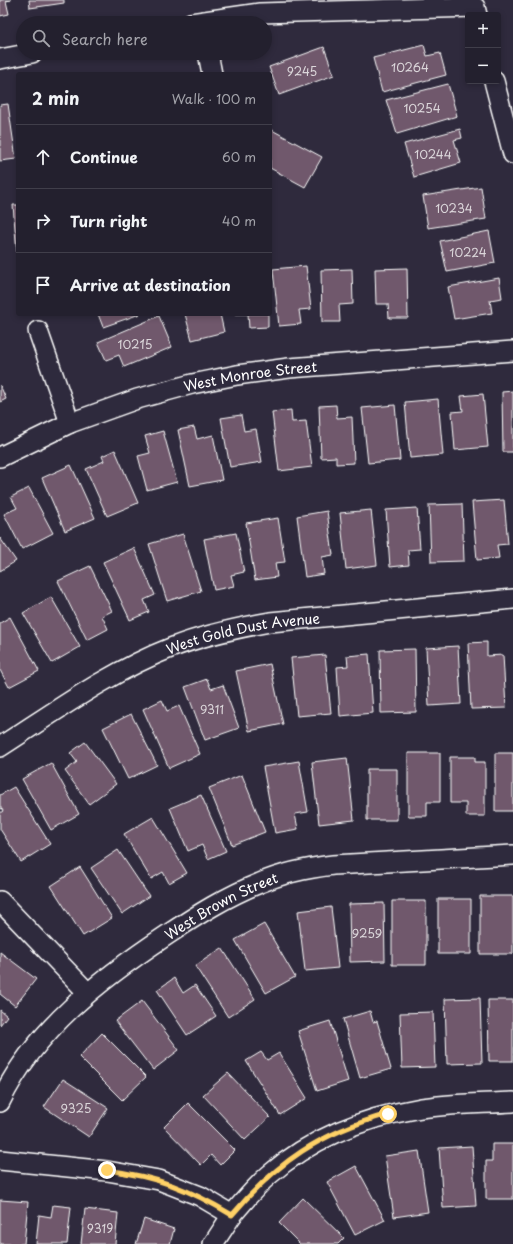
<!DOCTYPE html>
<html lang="en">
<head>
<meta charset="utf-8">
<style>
	:root { --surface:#23202e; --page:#2f2d3a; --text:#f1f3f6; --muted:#a3a3aa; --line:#403e4a }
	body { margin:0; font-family:"Playpen Sans",sans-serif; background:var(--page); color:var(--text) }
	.controls { position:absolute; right:12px; top:12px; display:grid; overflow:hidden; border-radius:4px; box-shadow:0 2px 6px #0003 }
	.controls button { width:36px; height:36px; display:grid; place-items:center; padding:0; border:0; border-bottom:1px solid var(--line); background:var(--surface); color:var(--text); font:20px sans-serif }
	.stop { position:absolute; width:12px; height:12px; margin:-9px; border:3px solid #ffd166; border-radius:50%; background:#fff }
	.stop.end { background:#ffd166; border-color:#fff; box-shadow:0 1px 4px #0008 }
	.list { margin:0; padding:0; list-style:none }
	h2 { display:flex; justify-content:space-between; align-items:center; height:52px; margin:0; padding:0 16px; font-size:17px }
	h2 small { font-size:13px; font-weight:400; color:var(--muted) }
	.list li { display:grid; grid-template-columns:26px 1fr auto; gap:12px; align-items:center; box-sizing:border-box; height:64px; padding:0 16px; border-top:1px solid var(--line) }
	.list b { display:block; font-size:15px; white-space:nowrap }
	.list em { font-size:13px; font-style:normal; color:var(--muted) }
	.icon { flex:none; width:22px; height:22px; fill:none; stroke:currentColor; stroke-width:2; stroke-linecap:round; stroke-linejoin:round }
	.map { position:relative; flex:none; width:513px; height:1244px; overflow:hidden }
	.search { position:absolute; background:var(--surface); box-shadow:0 2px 6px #0003; left:16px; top:16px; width:256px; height:44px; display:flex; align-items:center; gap:10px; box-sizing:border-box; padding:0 14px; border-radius:22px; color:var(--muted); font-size:15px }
	.panel { position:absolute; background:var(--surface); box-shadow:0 2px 6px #0003; left:16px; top:72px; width:256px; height:244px; border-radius:4px }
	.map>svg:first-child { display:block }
	.building { fill:#70596c; stroke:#fff }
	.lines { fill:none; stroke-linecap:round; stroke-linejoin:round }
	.minor-casing { stroke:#fff; stroke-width:22 }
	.minor { stroke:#2f2a3d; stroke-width:19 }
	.route { stroke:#ffd166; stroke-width:5 }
	.labels { text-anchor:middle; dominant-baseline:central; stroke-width:4; stroke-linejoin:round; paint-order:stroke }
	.number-label { font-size:12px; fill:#dbd6da }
	.street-label { font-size:14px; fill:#fff; stroke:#2f2a3d }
</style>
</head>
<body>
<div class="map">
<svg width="513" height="1244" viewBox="0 0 513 1244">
	<rect width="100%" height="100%" fill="#2f2a3d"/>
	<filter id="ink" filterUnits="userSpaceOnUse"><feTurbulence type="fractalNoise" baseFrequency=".025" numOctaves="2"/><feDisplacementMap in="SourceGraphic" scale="8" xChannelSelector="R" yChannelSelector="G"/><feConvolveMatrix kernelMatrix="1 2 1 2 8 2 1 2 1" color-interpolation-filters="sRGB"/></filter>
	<g filter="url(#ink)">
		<!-- building -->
		<path class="building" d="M0,0H11L6,1L9,14L0,16Z
			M29,0H64V3L30,8Z
			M424,45L427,56L440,53L446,75L382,92L373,58Z
			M324,47L334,75L279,95L269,67Z
			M448,84L457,116L397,134L386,100Z
			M8,104L16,159L0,161V105Z
			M270,129L322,157L305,187L270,168Z
			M460,129L462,138L454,140L461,163L414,177L404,144Z
			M481,187L486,219L428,228L423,196Z
			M13,205H18V266Z
			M489,231L495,263L447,272L440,241Z
			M306,266L311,309L299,310L301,324L279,326L273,269Z
			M407,268L408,318H389L388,304H376L375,269Z
			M352,269L353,304L339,305L340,322H322L321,270Z
			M499,278L502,298L490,300L492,313L454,319L448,287Z
			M98,314H140L103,327Z
			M185,314H220L224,332L192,340Z
			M233,314H268V327L249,328L248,314Z
			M159,316L172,347L124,367L119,355L106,360L98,342Z
			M0,385L6,399L0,402Z
			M513,391V452H503L502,392Z
			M483,394L488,447L455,450L452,412L463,411L461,396Z
			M438,399L443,455L410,458L405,402Z
			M336,405L337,418L352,417L354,463L336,464V457L321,458L319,406Z
			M395,405L400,460L368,463L362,408Z
			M291,410L292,422L306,421L312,467L279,471L272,412Z
			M241,415L244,431L256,429L262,462L230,467L221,418Z
			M194,427L197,439L213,435L222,480L190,486L178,430Z
			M163,431L177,482L147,490L138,456L150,453L145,436Z
			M115,450L138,503L107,516L86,469L104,461L102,456Z
			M71,465L95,518L65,531L42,478Z
			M29,488L53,533L22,549L4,514L17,508L11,497Z
			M504,500L508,544L497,545L499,558L477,560L472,502Z
			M462,504L464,561L431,562L429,505Z
			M417,508L420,549L408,550L409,565L390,567L386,510Z
			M371,510L377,565L346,569L340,513Z
			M327,511L333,555L322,557L324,574L305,577L297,516Z
			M278,518L285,562L275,563L277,577L255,580L246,523Z
			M236,533L244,572L231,575L234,586L214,590L204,539Z
			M183,534L201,591L167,601L149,544Z
			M0,538L16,561L0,571Z
			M134,548L155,595L144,600L149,612L130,620L103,562Z
			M90,566L112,611L102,616L108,629L87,640L58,581Z
			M51,597L80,647L52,663L23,613Z
			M10,617L39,671L9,687L0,670V623Z
			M487,642V656L503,655L506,708L471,709L468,643Z
			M458,646L461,704L429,706L426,648Z
			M415,649L416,712L381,713L380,650Z
			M369,654L373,713L340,716L337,667L348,666L347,656Z
			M325,655L331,713L297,716L291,658Z
			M270,664L283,724L249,731L236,671Z
			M207,679L211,689L223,685L239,728L205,740L185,687Z
			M162,700L167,711L179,706L200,754L169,768L143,709Z
			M131,714L157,765L128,779L103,728Z
			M85,742L116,784L89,804L65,771L77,762L70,753Z
			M408,753H440V802H427V816H408Z
			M495,753H513V811H495Z
			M450,757H475V762H485V816H466V803H450Z
			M347,758L354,820L319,824L312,762Z
			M299,761L308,812L295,814L298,829L275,833L263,767Z
			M51,763L79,814L51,830L22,779Z
			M367,769H397V820H367Z
			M242,775L265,832L232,845L209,788Z
			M14,787L50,844L21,862L0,829V813L3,811L0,806V795Z
			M201,795L226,851L208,859L202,845L188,851L170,808Z
			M153,817L187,873L169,883L163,872L151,879L124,834Z
			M118,850L149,896L122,914L91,868Z
			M80,867L112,918L83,936L51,886Z
			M480,896H513V954H480Z
			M438,899H471V954H438Z
			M392,901H426V965H392Z
			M384,903L385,961L350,962L349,904Z
			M331,907L338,968L305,971L298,911Z
			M264,924L295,977L266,993L235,940Z
			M222,948L255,999L228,1017L195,966Z
			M0,952L36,979L15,1006L0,994Z
			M174,978L183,993L195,985L216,1016L187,1035L157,990Z
			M480,998L482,1063L447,1064L445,999Z
			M488,1000H513V1061H489Z
			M142,1001L179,1050L153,1070L115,1021Z
			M0,1010L7,1016L0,1025Z
			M370,1011L373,1022L377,1021L391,1069L360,1078L343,1019Z
			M433,1012L435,1067L402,1068L400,1013Z
			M330,1021L348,1081L317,1091L298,1031Z
			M102,1033L146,1077L122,1100L79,1057Z
			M261,1052L267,1060L279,1053L307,1098L280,1115L246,1061Z
			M228,1073L270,1117L245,1140L203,1095Z
			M63,1079L108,1108L89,1137L44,1107Z
			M188,1103L235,1150L220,1165L211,1155L201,1165L164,1127Z
			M492,1144H513V1199H486V1161H492Z
			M472,1146L476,1206L443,1208L439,1148Z
			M419,1151L428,1212L394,1217L385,1156Z
			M356,1166L385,1220L355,1235L327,1182Z
			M303,1198L344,1238L338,1244H300L279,1223Z
			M0,1200L28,1202L24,1244H0Z
			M53,1205L71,1207L67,1244H36L39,1215L51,1217Z
			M85,1209L118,1213L115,1244H81Z
			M144,1219L174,1229L170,1244H136Z"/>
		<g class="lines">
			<defs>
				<g id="minor">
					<path d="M191,23L260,13L475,7L477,15"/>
					<path d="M208,53L212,74"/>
					<path d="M0,59L32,53"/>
					<path d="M494,81L513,154"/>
					<path d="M38,331L70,423"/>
					<path id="s1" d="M0,457L70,423L137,399L192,384L237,375L289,368L513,351"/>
					<path id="s2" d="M0,747C56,711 111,671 173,647C204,635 237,628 270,622L513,599"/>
					<path d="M0,901L87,992"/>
					<path id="s3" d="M0,1102C35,1029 102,978 167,935C197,915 227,896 260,883C283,873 308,868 333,865L513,855"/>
					<path d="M0,1160L107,1171L159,1180L200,1196L232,1215C244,1201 255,1187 269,1175C310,1139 363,1118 416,1109C448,1103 481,1104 513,1102"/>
					<path d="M213,1244L232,1215"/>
				</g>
			</defs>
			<!-- minor casing -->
			<use href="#minor" class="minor-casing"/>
			<!-- minor -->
			<use href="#minor" class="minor"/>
		</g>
	</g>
	<g class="lines" filter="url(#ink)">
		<!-- route -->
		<path class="route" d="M107,1170C158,1177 189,1189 232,1215C278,1161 320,1133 388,1114"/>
	</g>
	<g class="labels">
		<!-- number labels -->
		<g class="number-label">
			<text x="410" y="67">10264</text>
			<text x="302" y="71">9245</text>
			<text x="422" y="108">10254</text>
			<text x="433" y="154">10244</text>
			<text x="454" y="208">10234</text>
			<text x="468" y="252">10224</text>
			<text x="135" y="344">10215</text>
			<text x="212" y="709">9311</text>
			<text x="367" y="933">9259</text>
			<text x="76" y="1108">9325</text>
			<text x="100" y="1228">9319</text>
		</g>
		<!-- street labels -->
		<g class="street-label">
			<text stroke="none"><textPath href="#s1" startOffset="265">West Monroe Street</textPath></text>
			<text stroke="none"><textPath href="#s2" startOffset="272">West Gold Dust Avenue</textPath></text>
			<text stroke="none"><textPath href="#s3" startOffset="301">West Brown Street</textPath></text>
		</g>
	</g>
</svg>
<div class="controls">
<button>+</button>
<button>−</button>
</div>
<div class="stop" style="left:388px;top:1114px"></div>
<div class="stop end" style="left:107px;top:1170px"></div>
<div class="search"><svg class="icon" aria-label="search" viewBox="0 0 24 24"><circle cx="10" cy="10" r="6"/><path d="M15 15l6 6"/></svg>Search here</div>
<section class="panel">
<h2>2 min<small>Walk · 100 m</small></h2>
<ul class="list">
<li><svg class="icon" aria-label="ahead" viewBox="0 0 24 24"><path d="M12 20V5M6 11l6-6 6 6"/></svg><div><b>Continue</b></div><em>60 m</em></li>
<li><svg class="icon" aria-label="right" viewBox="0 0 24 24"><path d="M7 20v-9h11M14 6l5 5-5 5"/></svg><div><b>Turn right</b></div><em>40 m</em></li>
<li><svg class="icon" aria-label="arrive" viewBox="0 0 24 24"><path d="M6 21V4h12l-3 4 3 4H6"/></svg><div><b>Arrive at destination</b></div></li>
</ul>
</section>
</div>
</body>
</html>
